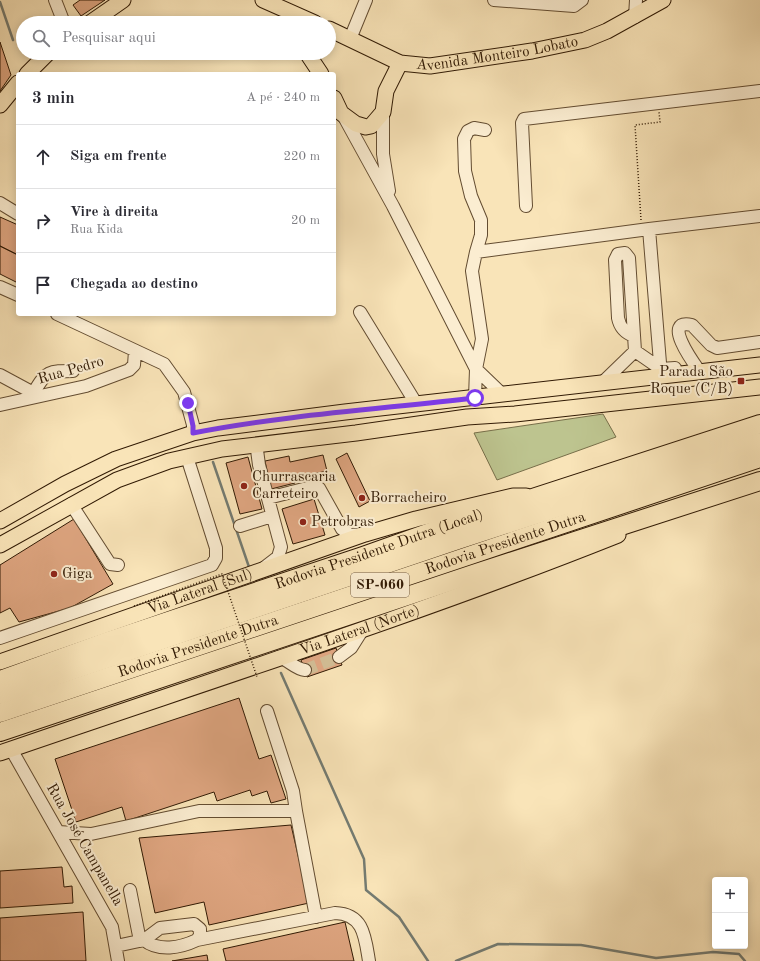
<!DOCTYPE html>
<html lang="pt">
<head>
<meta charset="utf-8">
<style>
	:root { --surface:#fff; --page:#f7f7f7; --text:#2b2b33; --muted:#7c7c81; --line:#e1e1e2 }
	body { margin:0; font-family:"Old Standard TT",serif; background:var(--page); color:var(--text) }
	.controls { position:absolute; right:12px; bottom:12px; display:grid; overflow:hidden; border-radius:4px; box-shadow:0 2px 10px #0003 }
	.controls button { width:36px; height:36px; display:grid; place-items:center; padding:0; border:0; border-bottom:1px solid var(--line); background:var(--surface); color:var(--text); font:20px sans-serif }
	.stop { position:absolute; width:12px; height:12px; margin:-9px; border:3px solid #7c3aed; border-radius:50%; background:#fff }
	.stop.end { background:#7c3aed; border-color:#fff; box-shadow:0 1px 4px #0008 }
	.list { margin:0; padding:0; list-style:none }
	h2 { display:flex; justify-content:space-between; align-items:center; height:52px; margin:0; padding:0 16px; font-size:17px }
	h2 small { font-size:13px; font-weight:400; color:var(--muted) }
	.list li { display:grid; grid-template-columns:26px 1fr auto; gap:12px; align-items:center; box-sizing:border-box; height:64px; padding:0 16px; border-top:1px solid var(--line) }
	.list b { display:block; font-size:15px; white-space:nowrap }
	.list p { margin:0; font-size:13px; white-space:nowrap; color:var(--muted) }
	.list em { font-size:13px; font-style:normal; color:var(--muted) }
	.icon { flex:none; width:22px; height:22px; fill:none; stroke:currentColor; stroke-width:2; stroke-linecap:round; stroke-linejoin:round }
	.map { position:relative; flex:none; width:760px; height:961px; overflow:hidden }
	.search { position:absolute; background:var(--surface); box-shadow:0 2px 10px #0003; left:16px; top:16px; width:320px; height:44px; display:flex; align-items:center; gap:10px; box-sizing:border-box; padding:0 14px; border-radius:22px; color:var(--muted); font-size:15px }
	.panel { position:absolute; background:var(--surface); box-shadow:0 2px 10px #0003; left:16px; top:72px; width:320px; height:244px; border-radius:4px }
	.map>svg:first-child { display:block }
	.green { fill:#bdc48f; stroke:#776f4a }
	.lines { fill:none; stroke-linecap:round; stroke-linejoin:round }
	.stream { stroke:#747b71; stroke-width:2.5 }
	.building { fill:#dea580; stroke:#311a04 }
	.minor-tunnel { stroke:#d1bc94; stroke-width:12; stroke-dasharray:12 6; stroke-linecap:butt }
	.minor-casing { stroke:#634c31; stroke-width:14 }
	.major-casing { stroke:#311a04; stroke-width:17 }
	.highway-casing { stroke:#311a04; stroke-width:20 }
	.path { stroke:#311a04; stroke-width:1.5; stroke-dasharray:1 2; stroke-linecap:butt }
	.minor { stroke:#fbedd1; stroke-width:12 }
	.major { stroke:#f9e4b8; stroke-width:15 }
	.highway { stroke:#f9e4b8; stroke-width:18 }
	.path-bridge { stroke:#311a04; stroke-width:1.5; stroke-dasharray:1 2; stroke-linecap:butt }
	.route { stroke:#7c3aed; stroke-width:5 }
	.poi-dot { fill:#8f2418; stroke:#fbedd1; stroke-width:1.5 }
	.labels { text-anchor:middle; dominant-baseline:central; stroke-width:4; stroke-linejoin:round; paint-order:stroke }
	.shield { fill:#fbedd1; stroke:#6e5942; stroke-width:1 }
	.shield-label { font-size:14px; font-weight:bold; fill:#311a04 }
	.street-label { font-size:15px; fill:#311a04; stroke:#fbedd1 }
	.poi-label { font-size:15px; fill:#311a04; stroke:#fbedd1; text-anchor:start }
</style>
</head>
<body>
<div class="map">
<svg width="760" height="961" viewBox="0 0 760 961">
	<rect width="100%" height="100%" fill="#f9e4b8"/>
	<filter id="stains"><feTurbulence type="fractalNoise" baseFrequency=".005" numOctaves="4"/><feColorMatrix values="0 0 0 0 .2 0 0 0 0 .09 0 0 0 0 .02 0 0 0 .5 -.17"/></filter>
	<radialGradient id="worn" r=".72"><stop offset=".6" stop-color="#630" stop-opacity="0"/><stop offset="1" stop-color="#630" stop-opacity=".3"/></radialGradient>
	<!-- green -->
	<path class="green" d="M603,414L616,437L497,480L474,433Z"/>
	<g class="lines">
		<!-- stream -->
		<path class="stream" d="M0,2L13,40
			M213,462L249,567
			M281,673L364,859L366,890L399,917L428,961
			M456,961L498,944L581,945L656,958L713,952L739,954L745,961"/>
	</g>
	<!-- building -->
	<path class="building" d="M80,0H105L81,16L73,5Z
		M0,42L11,75L0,91Z
		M0,217L18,225V255L0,246Z
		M0,246L18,255V283L0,274Z
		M347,453L370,501L359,507L336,459Z
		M323,455L327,471L294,478L295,483L271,489L265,461L289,456L290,462Z
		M248,457L262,509L240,514L226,463Z
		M314,499L325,535L293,544L282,509Z
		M74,519L113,584L70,608L19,622L10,608L0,613V565Z
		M336,648L342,665L307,677L301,660Z
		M239,698L259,759L271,755L286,799L271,803L267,791L252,796L250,790L217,801L214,792L126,821L122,807L76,822L55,759Z
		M291,825L309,903L209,925L204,902L155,913L139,838Z
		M62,867L64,887L72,886L73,903L0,908V871Z
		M83,912L86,961H0V918Z
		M345,922L354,961H226L223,949Z
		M207,955L208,961H172Z"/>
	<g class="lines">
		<!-- minor-tunnel -->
		<path class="minor-tunnel" d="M305,670L339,657"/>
		<defs>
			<path id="minor" d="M55,0L64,23
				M494,0L574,6L582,0
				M635,17L636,0
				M350,39L366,0
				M383,112V154L389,191
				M343,115L393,206L476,369L502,394
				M0,203L18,214
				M526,206L522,123L524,119L760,91
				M476,252L649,229
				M0,287L18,295
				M360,312L417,405
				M57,314L164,364L184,392L193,425V433
				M634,336C625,333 620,328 618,318L615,260L618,254L625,253L629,258L635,351L661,369L675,368
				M700,372C695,365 660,318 692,325L711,345L717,348L760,342
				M0,375L39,396
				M661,375L649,229L760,216
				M603,382L635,351
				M34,392C46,371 49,371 73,371
				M475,398L476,369L482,339L472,271L476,252L481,235V220L471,196L465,171L464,139L468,131L474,128L485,130
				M0,405L86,386L129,370L134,365L135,351
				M257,450L259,465L281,547L278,557L265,567
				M268,498L315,486L319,488L342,529L350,535L363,534
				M71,504L110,564L118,565
				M240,526L272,516
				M0,638L212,565L216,558V548L187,457
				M279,657C289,660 295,669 305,670
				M339,657L351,648L363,629
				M267,711L293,791L296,811
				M11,749L112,927L118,961
				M58,832L91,834L199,811H296L316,917
				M130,890L140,941
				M197,940L335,913C364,914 365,937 369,961
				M116,946L144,940L160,928L194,924L200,929V935L197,940C180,948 159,952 144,940"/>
			<g id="major">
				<path d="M263,0L315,23"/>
				<path d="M90,23L123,0"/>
				<path id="s1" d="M329,29L400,63L430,66L532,51L585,40L607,31L663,0"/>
				<path d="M307,53L321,74"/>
				<path d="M27,74L48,53"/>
				<path d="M334,98L341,113L356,124L366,127L371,126L383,112L386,91L400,63"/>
				<path d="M0,105L18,83"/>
				<path d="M0,521L65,484L116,459L193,433L218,428L345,412L760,365"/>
				<path d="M0,545L117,480L169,461L222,449L356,433L467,417L515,414L760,387"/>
				<path id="s2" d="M0,662L365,534L416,519L513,496H526"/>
				<path id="s3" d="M0,753C206,682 415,616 618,535"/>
			</g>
			<g id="highway">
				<path id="s4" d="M0,680L108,641L363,556L453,524L760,424"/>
				<path d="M0,695L458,540L760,442"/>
				<path id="s5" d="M0,713L760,458"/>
				<path d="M0,732L473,574L760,481"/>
			</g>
		</defs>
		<!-- minor casing -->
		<use href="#minor" class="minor-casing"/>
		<!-- major casing -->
		<use href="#major" class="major-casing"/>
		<!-- highway casing -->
		<use href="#highway" class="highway-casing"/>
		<!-- path -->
		<path class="path" d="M641,220L635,125L660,122L659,112"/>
		<!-- minor -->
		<use href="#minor" class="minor"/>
		<!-- major -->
		<use href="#major" class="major"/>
		<!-- highway -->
		<use href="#highway" class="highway"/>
		<!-- path-bridge -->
		<path class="path-bridge" d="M134,606L222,574L257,677"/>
	</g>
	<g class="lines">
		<!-- route -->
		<path class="route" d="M188,403L193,426V433C286,415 381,409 475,398"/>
	</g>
	<!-- markers -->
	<g class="poi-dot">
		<rect x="737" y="377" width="8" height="8" rx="2"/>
		<circle cx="244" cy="486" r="4"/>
		<circle cx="362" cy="498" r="4"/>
		<circle cx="303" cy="522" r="4"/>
		<circle cx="54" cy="574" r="4"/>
	</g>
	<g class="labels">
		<!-- shield labels -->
		<rect class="shield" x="351" y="573" width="58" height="24" rx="3"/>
		<g class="shield-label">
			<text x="380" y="585">SP-060</text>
		</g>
		<!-- street labels -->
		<g class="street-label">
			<text stroke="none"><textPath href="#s1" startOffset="177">Avenida Monteiro Lobato</textPath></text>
			<text transform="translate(71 371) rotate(-16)">Rua Pedro</text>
			<text stroke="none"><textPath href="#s5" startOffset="533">Rodovia Presidente Dutra</textPath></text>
			<text stroke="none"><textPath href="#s4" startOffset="401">Rodovia Presidente Dutra (Local)</textPath></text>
			<text stroke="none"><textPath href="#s2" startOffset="212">Via Lateral (Sul)</textPath></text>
			<text stroke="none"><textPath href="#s3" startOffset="380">Via Lateral (Norte)</textPath></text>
			<text stroke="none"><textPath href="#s5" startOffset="209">Rodovia Presidente Dutra</textPath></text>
			<text transform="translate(84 845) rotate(60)">Rua José Campanella</text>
		</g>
		<!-- poi labels -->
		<g class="poi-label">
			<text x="733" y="372" text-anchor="end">Parada São<tspan x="733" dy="17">Roque (C/B)</tspan></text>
			<text x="252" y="477">Churrascaria<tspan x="252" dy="17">Carreteiro</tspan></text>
			<text x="370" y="498">Borracheiro</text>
			<text x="311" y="522">Petrobras</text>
			<text x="62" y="574">Giga</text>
		</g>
	</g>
	<rect width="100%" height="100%" filter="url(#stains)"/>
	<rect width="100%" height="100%" fill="url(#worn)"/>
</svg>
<div class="controls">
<button>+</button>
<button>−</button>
</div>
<div class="stop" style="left:475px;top:398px"></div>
<div class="stop end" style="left:188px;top:403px"></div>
<div class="search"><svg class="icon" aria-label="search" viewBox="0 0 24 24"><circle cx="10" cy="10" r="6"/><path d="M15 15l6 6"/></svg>Pesquisar aqui</div>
<section class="panel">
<h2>3 min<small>A pé · 240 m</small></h2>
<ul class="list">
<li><svg class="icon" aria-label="ahead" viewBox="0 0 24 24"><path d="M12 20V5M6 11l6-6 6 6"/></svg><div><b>Siga em frente</b></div><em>220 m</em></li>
<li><svg class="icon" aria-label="right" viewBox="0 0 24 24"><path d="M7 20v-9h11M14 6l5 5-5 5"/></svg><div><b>Vire à direita</b><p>Rua Kida</p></div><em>20 m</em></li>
<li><svg class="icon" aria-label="arrive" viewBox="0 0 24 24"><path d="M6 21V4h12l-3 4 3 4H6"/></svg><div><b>Chegada ao destino</b></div></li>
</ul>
</section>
</div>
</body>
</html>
